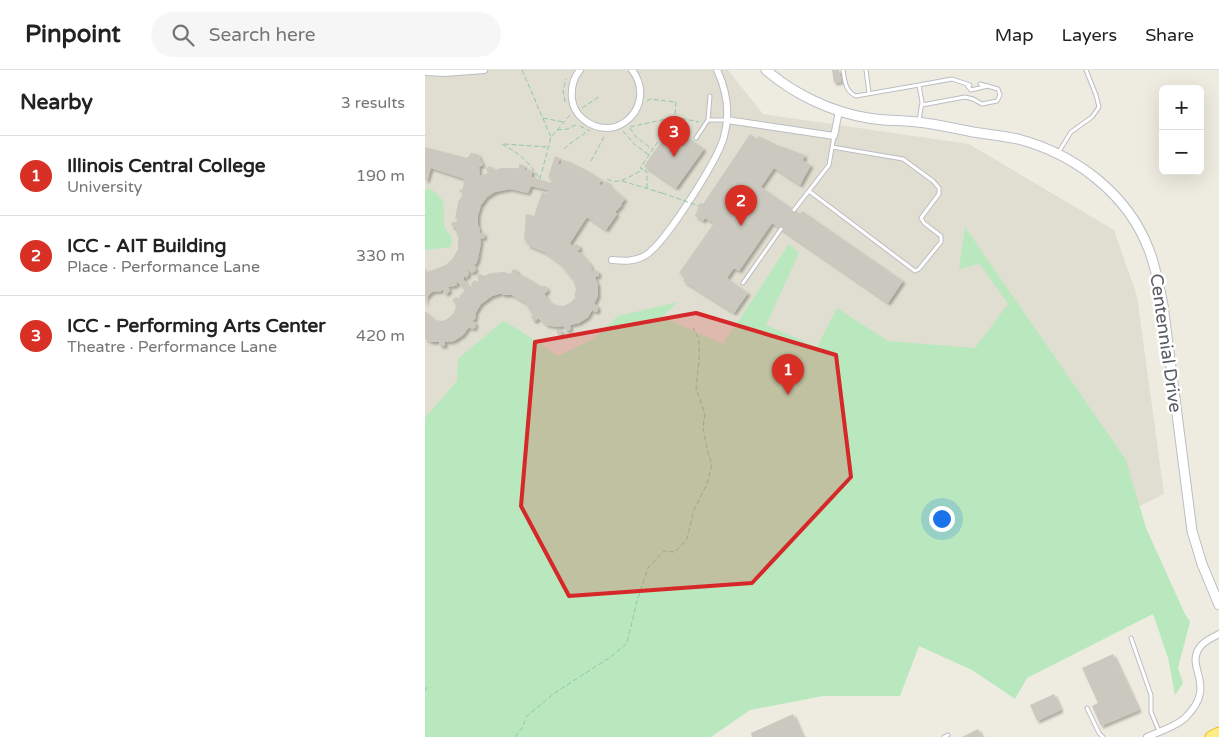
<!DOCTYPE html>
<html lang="en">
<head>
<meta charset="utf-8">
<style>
	:root { --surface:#fff; --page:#f6f6f6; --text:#222; --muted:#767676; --line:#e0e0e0; --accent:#d93025 }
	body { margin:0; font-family:"Varela Round",sans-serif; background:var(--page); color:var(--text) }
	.controls { position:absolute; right:15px; top:15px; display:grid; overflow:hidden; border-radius:8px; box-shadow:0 5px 20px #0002 }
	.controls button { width:45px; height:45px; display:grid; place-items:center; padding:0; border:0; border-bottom:1px solid var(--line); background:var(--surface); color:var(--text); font:25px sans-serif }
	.you { position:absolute; left:516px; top:448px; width:18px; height:18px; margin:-12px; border:4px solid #fff; border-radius:50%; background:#1a73e8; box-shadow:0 0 0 8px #1a73e833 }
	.badge { display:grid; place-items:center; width:32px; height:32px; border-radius:50%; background:var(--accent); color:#fff; font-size:16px; font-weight:700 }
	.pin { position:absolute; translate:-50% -41px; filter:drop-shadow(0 1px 2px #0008) }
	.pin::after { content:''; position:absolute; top:26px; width:18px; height:15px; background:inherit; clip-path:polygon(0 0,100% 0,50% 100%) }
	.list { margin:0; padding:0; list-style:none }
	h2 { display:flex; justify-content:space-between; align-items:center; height:65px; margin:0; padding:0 20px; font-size:21px }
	h2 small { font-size:16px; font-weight:400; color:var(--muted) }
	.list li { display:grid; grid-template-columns:32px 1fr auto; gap:15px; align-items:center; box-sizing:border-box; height:80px; padding:0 20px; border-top:1px solid var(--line) }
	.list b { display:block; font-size:19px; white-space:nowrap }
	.list p { margin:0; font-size:16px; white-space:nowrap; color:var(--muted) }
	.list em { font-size:16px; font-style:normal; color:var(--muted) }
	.icon { flex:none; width:28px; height:28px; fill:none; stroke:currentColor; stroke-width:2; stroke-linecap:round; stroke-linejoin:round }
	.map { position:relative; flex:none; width:794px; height:667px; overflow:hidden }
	header { display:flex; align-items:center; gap:30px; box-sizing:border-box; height:70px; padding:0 25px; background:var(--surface); border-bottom:1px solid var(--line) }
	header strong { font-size:24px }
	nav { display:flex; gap:28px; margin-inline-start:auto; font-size:18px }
	.search { width:350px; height:45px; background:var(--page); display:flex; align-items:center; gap:12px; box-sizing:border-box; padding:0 18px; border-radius:28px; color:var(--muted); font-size:19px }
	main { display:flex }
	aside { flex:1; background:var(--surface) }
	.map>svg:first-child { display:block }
	.education { fill:#e0ded0 }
	.green { fill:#b9e8be }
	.building { fill:#cbc9bf; fill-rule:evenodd; filter:url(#shadow) }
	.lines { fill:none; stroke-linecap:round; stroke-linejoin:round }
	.lane-casing { stroke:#bbbdc3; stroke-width:5 }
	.street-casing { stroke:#bbbdc3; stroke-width:8 }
	.secondary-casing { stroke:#bbbec5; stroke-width:11 }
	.highway-casing { stroke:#edbb00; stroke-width:13 }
	.path { stroke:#90c8a5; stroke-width:1; stroke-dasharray:5 2.5; stroke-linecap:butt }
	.lane { stroke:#fff; stroke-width:3 }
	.street { stroke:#fff; stroke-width:6 }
	.secondary { stroke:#fff; stroke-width:9 }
	.highway { stroke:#ffec85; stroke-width:11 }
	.path-bridge { stroke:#90c8a5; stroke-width:1; stroke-dasharray:5 2.5; stroke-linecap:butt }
	.marked { fill:#d62828; fill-opacity:0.2; stroke:#d62828; stroke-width:4; stroke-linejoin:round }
	.labels { text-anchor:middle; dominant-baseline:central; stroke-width:5; stroke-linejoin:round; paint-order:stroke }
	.street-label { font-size:18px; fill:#595c63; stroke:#fff }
</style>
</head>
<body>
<header>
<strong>Pinpoint</strong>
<div class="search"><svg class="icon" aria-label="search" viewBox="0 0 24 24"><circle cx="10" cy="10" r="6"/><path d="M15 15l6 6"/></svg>Search here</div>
<nav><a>Map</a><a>Layers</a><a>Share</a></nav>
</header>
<main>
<aside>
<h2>Nearby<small>3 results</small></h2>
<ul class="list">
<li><span class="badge">1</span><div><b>Illinois Central College</b><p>University</p></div><em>190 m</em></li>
<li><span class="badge">2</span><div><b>ICC - AIT Building</b><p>Place · Performance Lane</p></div><em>330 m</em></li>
<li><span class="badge">3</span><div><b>ICC - Performing Arts Center</b><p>Theatre · Performance Lane</p></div><em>420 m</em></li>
</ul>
</aside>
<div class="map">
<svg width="794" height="667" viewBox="0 0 794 667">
	<defs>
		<filter id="shadow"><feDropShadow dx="2.5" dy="2.5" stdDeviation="1" flood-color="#0004"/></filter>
	</defs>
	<rect width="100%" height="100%" fill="#eeece0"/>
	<!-- education -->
	<path class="education" d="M0,0H303L338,44L544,74L689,160L712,226L739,424L249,667L0,623Z"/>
	<!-- green -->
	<path class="green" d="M3,118C33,133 7,149 27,167L26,177L0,180V121Z
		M540,157L701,390L721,458L760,544L765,552L753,598L758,613L750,625L743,588L728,544L602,608L590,629L547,600L494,576L475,626H398L325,640L286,667H0V348L32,311L33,289L78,251L91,258L133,286L168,269L193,246L253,232L237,247L298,274L364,174L374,183L341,255L392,277L412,238L463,271L550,278L583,234L555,194L534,199Z"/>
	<!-- building -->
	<path class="building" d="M407,0H414L416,12L409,13Z
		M247,56L279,79L251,118L219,96Z
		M325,64L332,69L334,66L350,74L380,85L378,91L386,95L375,115L349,98L336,117L375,144L377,141L478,211L463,233L347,153L314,201L309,198L302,208L323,223L309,243L258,211L260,207L254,203L289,153L280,148L278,151L270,146L275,133L278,134Z
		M0,77L42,88L46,83L53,84L58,95L54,97L55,106L63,103L61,99L64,96L67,97L68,101L76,98H92L94,99V95L97,94L100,97L99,100H107V107L126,113L127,109L123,107L130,86L135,88L133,94L136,95L138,90L143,91L163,101L177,110L174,114L177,116L181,111L185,114L184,115L200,129L196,134L197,135L190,142L192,144L181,160L162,147L145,173L148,178L151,174L154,175L155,179L152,182H155L165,194L168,202L170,200L174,202V206L170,207L173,215V226L169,234L173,236V241L170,242L167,240L163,247L154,253L145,255L146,259L143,261L140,260L139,256L132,257L121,255L113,248L111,251H108L106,246L110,244L105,241L100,233L87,225H77V223L67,226L56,234L51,242L50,249L47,251L51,253L50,258L47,259L44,257L38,265L29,271L23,272L20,271V276H15L14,272H6L0,269V241L10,250L17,251L22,249L29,243L31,236V233L28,232V229L31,227L35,229L34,226L40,221L35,214L31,212L32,215L26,217V216L23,217L25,220L22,224L19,223L18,219L16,221L7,222L2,227L0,235V197L2,202L21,195L28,188L33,179V170H34L31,161L32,157L28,158L26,154L28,152H32V149H30L33,132L38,124L34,121L38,118L39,109L6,98L2,111L0,110ZM106,116L123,120L122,124L117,122L109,146L101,144L99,170L104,172L102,175L119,182L134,193L149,211L151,220L149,226L151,227L145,233L138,236L131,235L124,231L119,224L123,221L121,216H117L115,219V216L111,213L95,204L92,205L93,202L90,199L87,200L86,204L78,202L66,203L61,205V208L59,209V205L54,204L52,207L54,211L53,212L50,210L46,213L47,216L43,215L39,210V206L41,208L44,204L43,201L44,200L46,203L51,201L50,196L47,195L51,194L53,189L56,172L55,168L58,169L60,166L58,162L54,164L55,160L53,155V145L56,135L62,127L70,122L85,119L103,123Z
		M132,260H137V265L132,264Z
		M688,584L714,640L676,656L667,636L673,633L657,598Z
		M629,624L636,640L612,651L605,635Z
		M368,644L378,667H327L326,663Z
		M553,659L557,667H537Z"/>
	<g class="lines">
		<defs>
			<path id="lane" d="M418,0C420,11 420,21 431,26L494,15L497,32L494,51
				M441,0L444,23
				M494,15L527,9L545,15
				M542,15L546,20L563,16
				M285,26L283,50H301
				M497,35L540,27L548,29L557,34L572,31L575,25L573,19L555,14
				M271,68L283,50
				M633,83L646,62L667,47L674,37L671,25L661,0
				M384,121L490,201L494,199L516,172V166L499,153L496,148L514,124V118L508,111L478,89L407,77
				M369,140L404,95L409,66
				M318,213L356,159
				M706,568L726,625V642L734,661
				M662,638L674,663L678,667
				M519,667L523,665"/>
			<path id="street" d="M155,0C148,8 146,18 147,29C148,37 152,44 158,49C192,77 233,34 207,0
				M0,2L20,3L59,0
				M302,50L409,66L414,41
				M187,190C199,191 210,192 221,185C241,172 292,91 299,67C305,45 302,21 292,0
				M722,667C733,662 750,657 760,648C794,615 759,598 775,577C779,571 787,568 794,564"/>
			<path id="secondary" d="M341,0C369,24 406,42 443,48C459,51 476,50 492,52C510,54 529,58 548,62C563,64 578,66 593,69C650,84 703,124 724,180C731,198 734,216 738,235L767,461L777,494L794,535"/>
			<path id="highway" d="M786,667L794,663"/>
		</defs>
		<!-- lane casing -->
		<use href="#lane" class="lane-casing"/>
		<!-- street casing -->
		<use href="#street" class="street-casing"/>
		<!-- secondary casing -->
		<use href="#secondary" class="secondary-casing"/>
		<!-- highway casing -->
		<use href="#highway" class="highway-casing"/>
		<!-- path -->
		<path class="path" d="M97,0L126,67
			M140,32L138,20L141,9
			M157,38L175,26
			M118,48L138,52
			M155,56L165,61
			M205,57L250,47L274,52
			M205,58L211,67L227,79
			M132,60L143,59L152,54
			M198,61L209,74L224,85
			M77,74C94,83 105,93 114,108
			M79,74L122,77
			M139,79L143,75L163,61
			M166,91L180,65
			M218,99L215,98L250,47L251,32L225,29L221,32
			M219,100L222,102V118
			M115,109L126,67L145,45
			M182,109C194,116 207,105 217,100
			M197,111L237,123
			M0,621L2,617
			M90,667L97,658L102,646L131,622L187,586L202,573L212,531L223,498L239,481L250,482L262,469L269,440L282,414L287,395L282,379L278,357L280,344L271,318L274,292V269L268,258"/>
		<!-- lane -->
		<use href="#lane" class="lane"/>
		<!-- street -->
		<use href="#street" class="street"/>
		<!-- secondary -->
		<use href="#secondary" class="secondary"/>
		<!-- highway -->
		<use href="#highway" class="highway"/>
		<!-- path-bridge -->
		<path class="path-bridge" d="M237,123L274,136"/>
	</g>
	<!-- marked area -->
	<path class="marked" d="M271,243L411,285L426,407L327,513L144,526L96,436L110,272Z"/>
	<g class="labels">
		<!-- street labels -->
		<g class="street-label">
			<text transform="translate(741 273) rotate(82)">Centennial Drive</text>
		</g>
	</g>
</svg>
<div class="controls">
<button>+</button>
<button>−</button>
</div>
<div class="you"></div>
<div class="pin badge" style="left:363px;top:325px">1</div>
<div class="pin badge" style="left:316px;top:156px">2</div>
<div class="pin badge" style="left:249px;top:87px">3</div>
</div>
</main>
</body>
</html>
